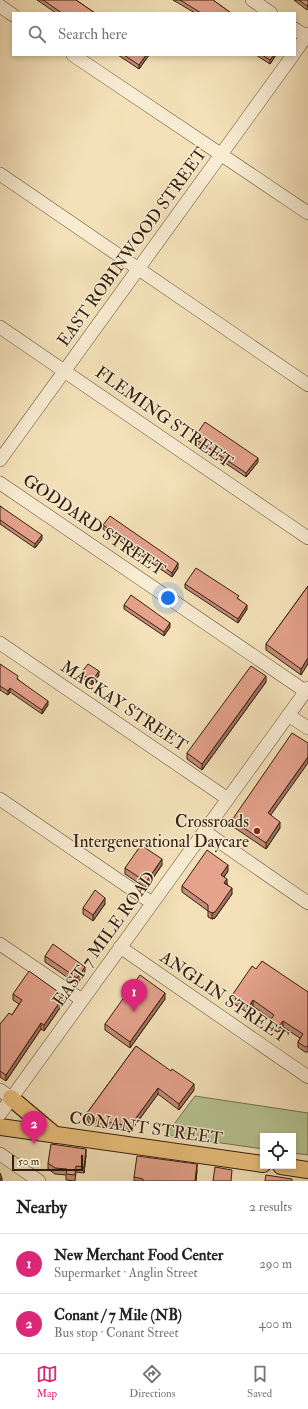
<!DOCTYPE html>
<html lang="en">
<head>
<meta charset="utf-8">
<style>
	:root { --surface:#fff; --page:#f6f6f6; --text:#222; --muted:#767676; --line:#e0e0e0; --accent:#db2777 }
	body { margin:0; font-family:"IM FELL Double Pica",serif; background:var(--page); color:var(--text) }
	.controls { position:absolute; right:12px; bottom:12px; display:grid; overflow:hidden; border-radius:0px; box-shadow:0 2px 6px #0003 }
	.controls button { width:36px; height:36px; display:grid; place-items:center; padding:0; border:0; border-bottom:1px solid var(--line); background:var(--surface); color:var(--text); font:20px sans-serif }
	.scale { position:absolute; left:12px; bottom:10px; width:71px; box-sizing:border-box; padding-left:4px; border:2px solid #32200f; border-top:0; font-size:11px; line-height:14px; white-space:nowrap; color:#32200f; -webkit-text-stroke:3px #f8ecd2; paint-order:stroke }
	.you { position:absolute; left:168px; top:598px; width:14px; height:14px; margin:-10px; border:3px solid #fff; border-radius:50%; background:#1a73e8; box-shadow:0 0 0 6px #1a73e833 }
	.badge { display:grid; place-items:center; width:26px; height:26px; border-radius:50%; background:var(--accent); color:#fff; font-size:13px; font-weight:700 }
	.pin { position:absolute; translate:-50% -33px; filter:drop-shadow(0 1px 2px #0008) }
	.pin::after { content:''; position:absolute; top:21px; width:14px; height:12px; background:inherit; clip-path:polygon(0 0,100% 0,50% 100%) }
	.list { margin:0; padding:0; list-style:none }
	h2 { display:flex; justify-content:space-between; align-items:center; height:52px; margin:0; padding:0 16px; font-size:17px }
	h2 small { font-size:13px; font-weight:400; color:var(--muted) }
	.list li { display:grid; grid-template-columns:26px 1fr auto; gap:12px; align-items:center; box-sizing:border-box; height:60px; padding:0 16px; border-top:1px solid var(--line) }
	.list b { display:block; font-size:15px; white-space:nowrap }
	.list p { margin:0; font-size:13px; white-space:nowrap; color:var(--muted) }
	.list em { font-size:13px; font-style:normal; color:var(--muted) }
	.icon { flex:none; width:22px; height:22px; fill:none; stroke:currentColor; stroke-width:2; stroke-linecap:round; stroke-linejoin:round }
	.map { position:relative; flex:none; width:308px; height:1181px; overflow:hidden }
	.search { position:absolute; background:var(--surface); box-shadow:0 2px 6px #0003; left:12px; right:12px; top:12px; height:44px; display:flex; align-items:center; gap:10px; box-sizing:border-box; padding:0 14px; border-radius:0px; color:var(--muted); font-size:15px }
	.sheet { height:172px; background:var(--surface) }
	nav { display:flex; justify-content:space-around; align-items:center; box-sizing:border-box; height:56px; border-top:1px solid var(--line); background:var(--surface); font-size:11px; color:var(--muted) }
	nav a { display:grid; justify-items:center; gap:2px }
	nav .on { color:var(--accent) }
	.map>svg:first-child { display:block }
	.green { fill:#b6c492; stroke:#747250 }
	.lines { fill:none; stroke-linecap:round; stroke-linejoin:round }
	.minor-casing { stroke:#62503a; stroke-width:14 }
	.major-casing { stroke:#32200f; stroke-width:18 }
	.minor { stroke:#f8ecd2; stroke-width:13 }
	.major { stroke:#eac07c; stroke-width:16 }
	.wall { fill:#c58b79; stroke:#32200f }
	.shaded-wall { fill:#a07163; stroke:#32200f }
	.building { fill:#e5a28d; stroke:#32200f }
	.poi-dot { fill:#8f2418; stroke:#f8ecd2; stroke-width:1.5 }
	.labels { text-anchor:middle; dominant-baseline:central; stroke-width:3; stroke-linejoin:round; paint-order:stroke }
	.street-label { font-size:17px; fill:#32200f; stroke:#f8ecd2 }
	.poi-label { font-size:17px; fill:#32200f; stroke:#f8ecd2; text-anchor:end }
</style>
</head>
<body>
<div class="map">
<svg width="308" height="1181" viewBox="0 0 308 1181">
	<rect width="100%" height="100%" fill="#f4e1b9"/>
	<filter id="stains"><feTurbulence type="fractalNoise" baseFrequency=".005" numOctaves="4"/><feColorMatrix values="0 0 0 0 .2 0 0 0 0 .09 0 0 0 0 .02 0 0 0 .5 -.17"/></filter>
	<radialGradient id="worn" r=".72"><stop offset=".6" stop-color="#630" stop-opacity="0"/><stop offset="1" stop-color="#630" stop-opacity=".3"/></radialGradient>
	<!-- green -->
	<path class="green" d="M195,1096L308,1113V1155L293,1153V1136H263V1149L166,1135Z"/>
	<g class="lines">
		<defs>
			<path id="minor" d="M252,0L271,13
				M0,6L13,15
				M295,29L308,38
				M295,52L308,34
				M73,55L308,213
				M0,174L308,385
				M0,327L308,538
				M0,460L293,55
				M0,483L305,691
				M0,643L228,799
				M288,715L308,728
				M0,799L152,903
				M204,831L308,903
				M0,944L82,1000
				M120,947L308,1077
				M0,1090L11,1098
				M0,1114L308,688
				M0,1154L39,1181"/>
			<path id="major" d="M11,1098L55,1135
				M0,1127L263,1164
				M281,1166L308,1170"/>
		</defs>
		<!-- minor casing -->
		<use href="#minor" class="minor-casing"/>
		<!-- major casing -->
		<use href="#major" class="major-casing"/>
		<!-- minor -->
		<use href="#minor" class="minor"/>
		<!-- major -->
		<use href="#major" class="major"/>
	</g>
	<!-- wall -->
	<path class="wall" d="M37,0H76L95,13H56Z
		M173,0H213L231,13H195Z
		M294,0H308L307,10Z
		M118,55H149L139,69Z
		M256,55H276L270,64Z
		M194,438L258,462L246,477L194,442Z
		M0,506L42,539L35,548L0,524Z
		M103,525L178,568L172,577L103,529Z
		M185,584L239,599L247,609L238,623L185,588Z
		M308,586L301,675L266,650V644Z
		M124,605L170,627L164,636L124,609Z
		M0,664L48,705L42,714L10,692L8,695L0,690Z
		M81,673L99,675L92,685L81,677Z
		M266,682L202,770L187,759V753Z
		M271,815L280,828L266,849L232,826V820Z
		M162,865L146,888L125,874V868Z
		M228,871L224,877L232,894L215,918L212,919L208,917V911L182,892V886Z
		M105,904L93,921L83,914V908Z
		M45,956L85,973L77,984L45,962Z
		M256,969L308,992V1052H305L298,1047V1042L300,1038L283,1027L280,1031L277,1032L272,1028L271,1019L253,1006L248,1013L233,1003V994Z
		M13,994L64,1002L44,1031L41,1029L6,1081L0,1077V1024L12,1015L19,1004L13,1000Z
		M165,999L130,1048L105,1030V1024Z
		M136,1046L194,1090L179,1110L158,1094L130,1132L90,1125L87,1119V1113Z
		M86,1155L84,1173L76,1172L75,1181L66,1180V1175L55,1174L48,1169V1163Z
		M197,1170L196,1181H134V1177Z"/>
	<!-- shaded-wall -->
	<path class="shaded-wall" d="M146,55H149L139,69V65Z
		M274,55H276L270,64V60Z
		M258,458V462L246,477V473Z
		M42,535V539L35,548V544Z
		M178,563V568L172,577V573Z
		M247,605V609L238,623V619Z
		M170,623V627L164,636V632Z
		M308,658V664L301,675V669Z
		M99,671V675L92,685V681Z
		M266,676V682L202,770V764Z
		M10,688V692L8,695V691Z
		M48,701V705L42,714V710Z
		M308,757V763L268,819V813Z
		M280,822V828L266,849V843Z
		M162,859V865L146,888V882Z
		M228,865V871L221,881V875Z
		M227,879V885L224,883Z
		M232,888V894L215,918L212,919V913Z
		M105,898V904L93,921V915Z
		M85,967V973L77,984V978Z
		M165,993V999L130,1048V1042Z
		M64,996V1002L44,1031V1025Z
		M253,1000V1006L248,1013V1008Z
		M283,1021V1027L280,1031V1025Z
		M41,1023V1029L6,1081V1075Z
		M194,1084V1090L179,1110V1104Z
		M158,1088V1094L130,1132V1126Z
		M86,1149V1155L84,1173V1167Z
		M197,1164V1170L196,1181H195Z
		M2,1178V1181H0V1179Z"/>
	<!-- building -->
	<path class="building" d="M43,0H76L95,13H62Z
		M180,0H213L231,13H201Z
		M299,0H308V5L307,6Z
		M124,55H146L139,65Z
		M262,55H274L270,60Z
		M205,422L258,458L246,473L194,438Z
		M0,506L42,535L35,544L0,520Z
		M110,516L178,563L172,573L103,525Z
		M196,568L239,596L237,598L247,605L238,619L185,584Z
		M308,586V658L301,669L266,644Z
		M131,595L170,623L164,632L124,605Z
		M0,664L18,676L17,679L48,701L42,710L10,688L8,691L0,686Z
		M88,664L99,671L92,681L81,673Z
		M251,666L266,676L202,764L187,753Z
		M292,733L308,743V757L268,813L280,822L266,843L232,820Z
		M141,845L162,859L146,882L125,868Z
		M207,850L228,865L221,875L227,879L224,883L232,888L215,912L212,913L208,911V905L182,886Z
		M95,890L105,898L93,915L83,908Z
		M53,944L85,967L77,978L45,956Z
		M262,961L308,992V1046L305,1047L298,1042L303,1034L283,1021L280,1025L277,1026L272,1022L271,1019L274,1015L253,1000L248,1008L233,997V994L252,966L256,969Z
		M29,971L64,996L44,1025L41,1023L6,1075L0,1071V1024L9,1013L12,1015L22,1000L13,994Z
		M140,975L165,993L130,1042L105,1024Z
		M136,1046L171,1071L172,1069L194,1084L179,1104L158,1088L130,1126L90,1119L87,1113Z
		M51,1144L86,1149L84,1167L76,1166L75,1175L66,1174L67,1169L55,1168L48,1163Z
		M137,1156L197,1164L195,1181H143V1179L134,1177Z
		M215,1167L232,1170L231,1181H213Z
		M0,1173L2,1178L0,1179Z
		M266,1175L292,1179V1181H265Z"/>
	<!-- markers -->
	<circle class="poi-dot" cx="257" cy="831" r="4"/>
	<g class="labels">
		<!-- street labels -->
		<g class="street-label">
			<text transform="translate(132 247) rotate(-54)">EAST ROBINWOOD STREET</text>
			<text transform="translate(164 417) rotate(35)">FLEMING STREET</text>
			<text transform="translate(94 525) rotate(34)">GODDARD STREET</text>
			<text transform="translate(124 706) rotate(34)">MACKAY STREET</text>
			<text transform="translate(104 939) rotate(-54)">EAST 7 MILE ROAD</text>
			<text transform="translate(224 997) rotate(34)">ANGLIN STREET</text>
			<text transform="translate(146 1128) rotate(8)">CONANT STREET</text>
		</g>
		<!-- poi labels -->
		<g class="poi-label">
			<text x="249" y="821">Crossroads<tspan x="249" dy="20">Intergenerational Daycare</tspan></text>
		</g>
	</g>
	<rect width="100%" height="100%" filter="url(#stains)"/>
	<rect width="100%" height="100%" fill="url(#worn)"/>
</svg>
<div class="controls">
<button><svg class="icon" aria-label="locate" viewBox="0 0 24 24"><circle cx="12" cy="12" r="6"/><path d="M12 2v4M12 18v4M2 12h4M18 12h4"/></svg></button>
</div>
<div class="scale">50 m</div>
<div class="you"></div>
<div class="pin badge" style="left:134px;top:1012px">1</div>
<div class="pin badge" style="left:34px;top:1144px">2</div>
<div class="search"><svg class="icon" aria-label="search" viewBox="0 0 24 24"><circle cx="10" cy="10" r="6"/><path d="M15 15l6 6"/></svg>Search here</div>
</div>
<section class="sheet">
<h2>Nearby<small>2 results</small></h2>
<ul class="list">
<li><span class="badge">1</span><div><b>New Merchant Food Center</b><p>Supermarket · Anglin Street</p></div><em>290 m</em></li>
<li><span class="badge">2</span><div><b>Conant / 7 Mile (NB)</b><p>Bus stop · Conant Street</p></div><em>400 m</em></li>
</ul>
</section>
<nav>
<a class="on"><svg class="icon" aria-label="map" viewBox="0 0 24 24"><path d="M3 6l6-2 6 2 6-2v14l-6 2-6-2-6 2zM9 4v14M15 6v14"/></svg>Map</a>
<a><svg class="icon" aria-label="directions" viewBox="0 0 24 24"><path d="M12 3l9 9-9 9-9-9zM9 14v-3h6M13 9l2 2-2 2"/></svg>Directions</a>
<a><svg class="icon" aria-label="saved" viewBox="0 0 24 24"><path d="M7 4h10v16l-5-4-5 4z"/></svg>Saved</a>
</nav>
</body>
</html>
